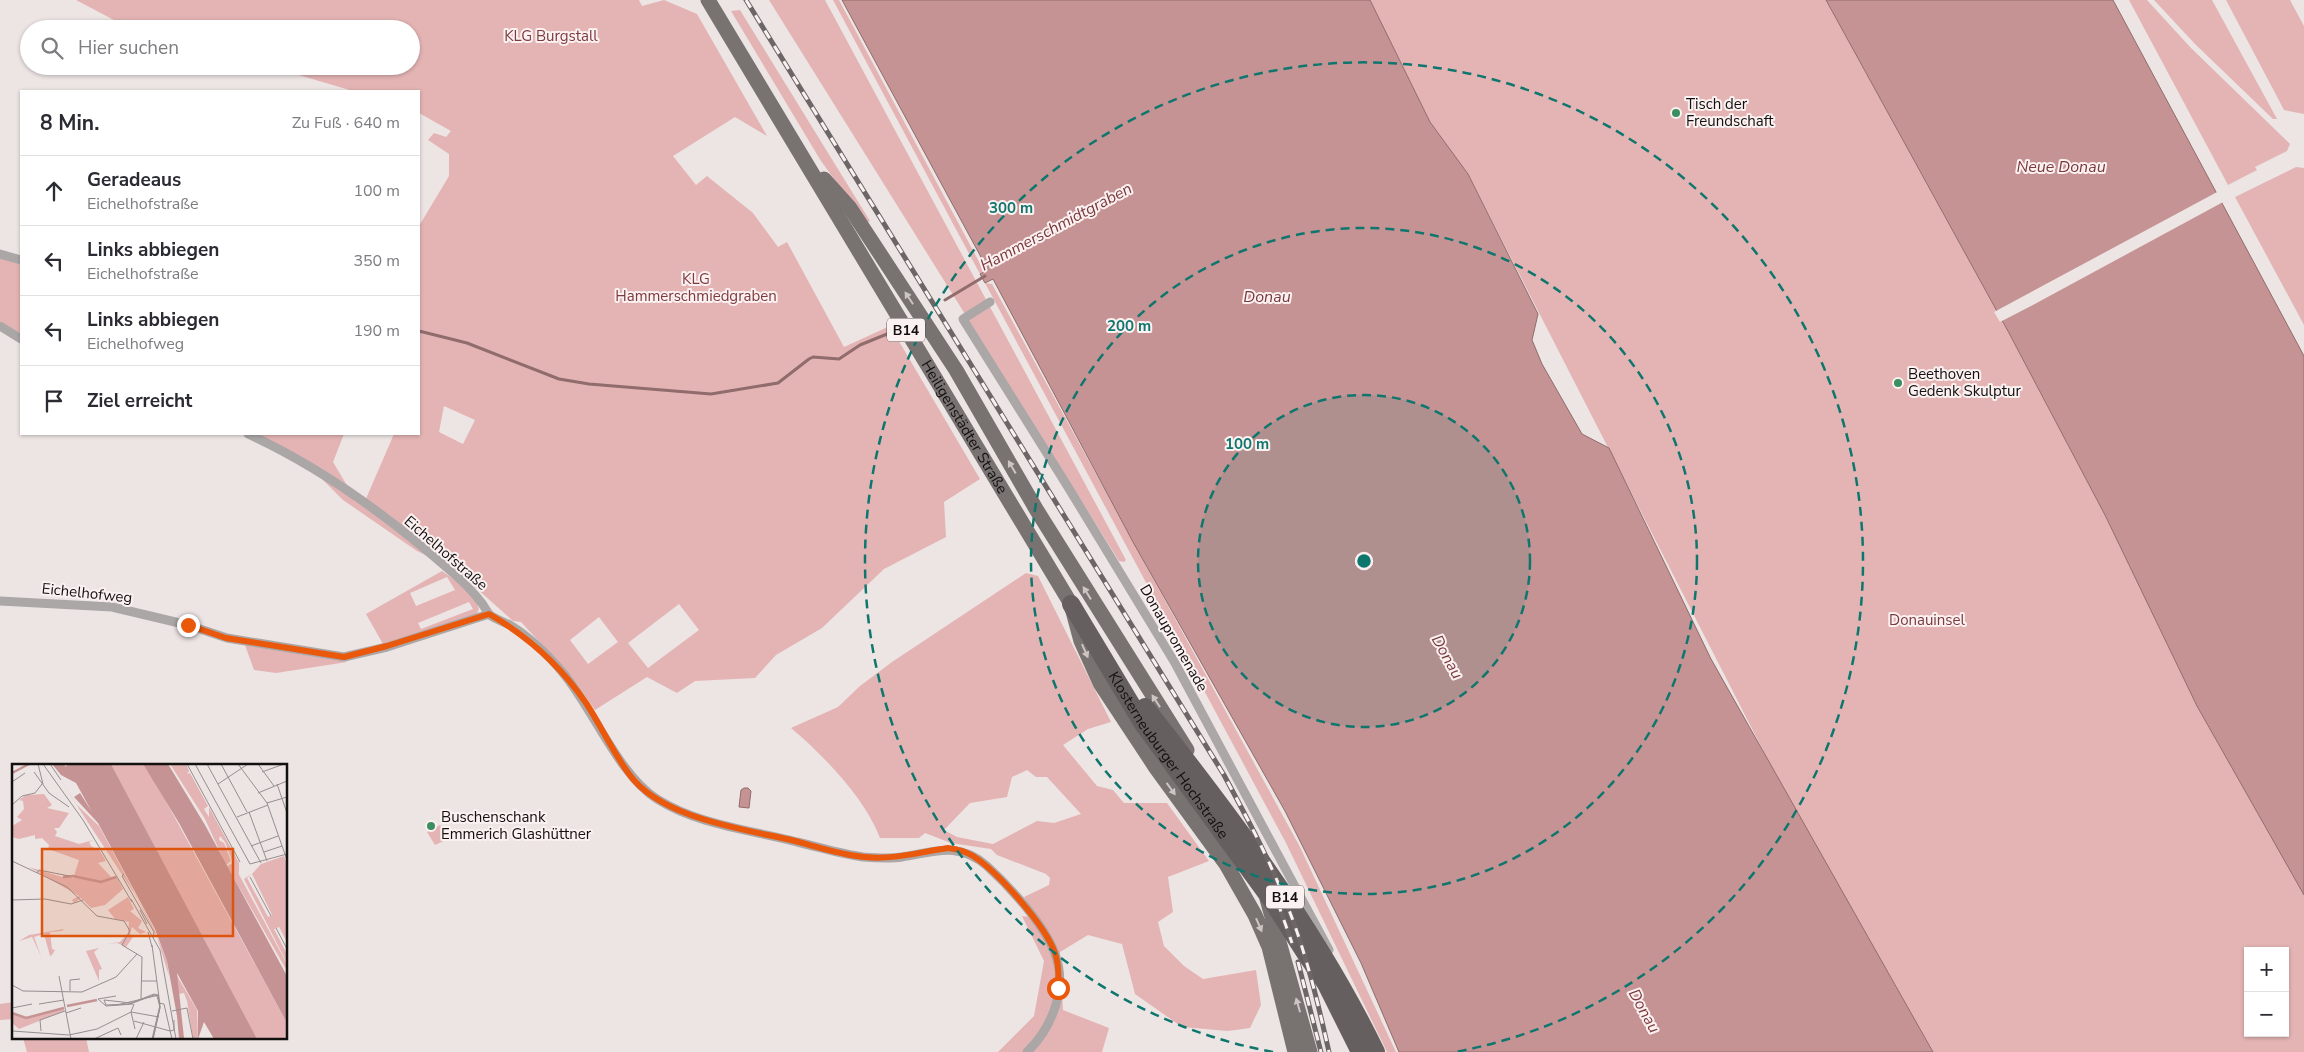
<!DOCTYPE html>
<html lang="de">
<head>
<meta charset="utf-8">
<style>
	:root { --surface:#fff; --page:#f2f2f3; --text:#2b2b33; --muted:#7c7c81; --line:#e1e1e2 }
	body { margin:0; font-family:"Nunito Sans",sans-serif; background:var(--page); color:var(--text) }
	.controls { position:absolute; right:15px; bottom:15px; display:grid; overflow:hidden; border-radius:0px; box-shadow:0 1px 4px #0004 }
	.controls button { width:45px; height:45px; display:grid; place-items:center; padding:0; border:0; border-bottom:1px solid var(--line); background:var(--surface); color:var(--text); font:25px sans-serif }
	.stop { position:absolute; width:15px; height:15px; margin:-11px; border:4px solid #ea580c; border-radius:50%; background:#fff }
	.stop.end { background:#ea580c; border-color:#fff; box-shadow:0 1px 5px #0008 }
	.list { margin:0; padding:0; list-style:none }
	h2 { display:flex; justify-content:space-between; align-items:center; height:65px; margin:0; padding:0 20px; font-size:21px }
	h2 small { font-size:16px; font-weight:400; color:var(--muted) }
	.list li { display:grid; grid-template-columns:32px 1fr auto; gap:15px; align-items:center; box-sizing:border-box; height:70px; padding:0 20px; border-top:1px solid var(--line) }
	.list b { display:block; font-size:19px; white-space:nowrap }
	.list p { margin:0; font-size:16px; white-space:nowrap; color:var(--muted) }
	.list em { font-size:16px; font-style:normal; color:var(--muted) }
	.icon { flex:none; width:28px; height:28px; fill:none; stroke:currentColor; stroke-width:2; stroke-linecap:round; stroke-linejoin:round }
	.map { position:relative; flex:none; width:2304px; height:1052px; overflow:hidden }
	.search { position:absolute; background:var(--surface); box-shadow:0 1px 4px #0004; left:20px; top:20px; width:400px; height:55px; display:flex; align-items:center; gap:12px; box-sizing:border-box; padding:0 18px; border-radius:28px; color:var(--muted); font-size:19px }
	.panel { position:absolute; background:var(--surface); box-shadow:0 1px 4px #0004; left:20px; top:90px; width:400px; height:345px; border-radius:0px }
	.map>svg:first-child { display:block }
	.green { fill:#e4b4b4; fill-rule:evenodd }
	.water { fill:#c69394; stroke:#906c6c }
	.pier { fill:#ede4e4 }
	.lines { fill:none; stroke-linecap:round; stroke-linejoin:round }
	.stream { stroke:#906c6c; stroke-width:3 }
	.street { stroke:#aba7a7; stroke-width:9 }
	.primary { stroke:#787271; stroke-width:15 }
	.highway { stroke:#665f5f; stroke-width:18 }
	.rail-casing { stroke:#6c6666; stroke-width:5 }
	.rail { stroke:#fbf1f1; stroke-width:3; stroke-dasharray:9; stroke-linecap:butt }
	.oneway { fill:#cdc5c4 }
	.route { stroke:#ea580c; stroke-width:6 }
	.ring { fill:none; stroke:#0f766e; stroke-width:2.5; stroke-dasharray:9 6 }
	.poi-dot { fill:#3a8e60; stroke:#fbf1f1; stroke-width:2 }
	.labels { text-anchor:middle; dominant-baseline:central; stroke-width:4; stroke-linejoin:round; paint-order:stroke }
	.shield { fill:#fbf1f1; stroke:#595454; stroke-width:1 }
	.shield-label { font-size:14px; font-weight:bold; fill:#131010 }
	.park-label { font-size:15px; fill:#7c3a3e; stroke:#fbf1f1 }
	.poi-label { font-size:15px; fill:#131010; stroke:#fbf1f1; text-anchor:start }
	.street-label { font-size:15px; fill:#131010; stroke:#fbf1f1 }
	.water-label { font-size:16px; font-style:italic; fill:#7a393c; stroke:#fbf1f1 }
	.inset-river { fill:none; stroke:#c69394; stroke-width:2.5 }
	.inset-road { fill:none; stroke:#968f8f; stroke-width:1 }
	.view { fill:#dd550c; fill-opacity:0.15; stroke:#dd550c; stroke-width:2.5 }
	.inset-edge { fill:none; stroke:#131010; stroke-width:2.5 }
	.centre { fill:#0f766e; stroke:#fbf1f1; stroke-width:2.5 }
	.ring-label { font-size:15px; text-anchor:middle; font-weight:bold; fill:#0f766e; stroke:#fbf1f1; stroke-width:4; stroke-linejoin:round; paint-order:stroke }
</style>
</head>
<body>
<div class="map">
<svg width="2304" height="1052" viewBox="0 0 2304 1052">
	<rect width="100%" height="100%" fill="#ede4e4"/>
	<!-- green -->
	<path class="green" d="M76,0H639L642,6L664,0L697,14L767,136L735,117L673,156L696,185L707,176L753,213L778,247L787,242L844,347L890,326L980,479L944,502L946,537L884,569L822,628L776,655L755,678L695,681L677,693L647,677L595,710L572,677L521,622L513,621L456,570L417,551L343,500L303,460L253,434H344L333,462L351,492L365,501L394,434H419V226L449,176V154L428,140L434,133L446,137L451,131L419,113V91H353L268,66H411V29H131ZM444,406L475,420L463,444L439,432ZM679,604L699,630L648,668L628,643ZM599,617L618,642L588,664L570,640Z
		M769,0H825L1126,560L1124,562L1119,561Z
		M833,0H839L984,271L980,274Z
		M1370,0H1826L2009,333L2105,515L2197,706L2304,895V1052H1933L1768,760L1468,174L1430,122ZM2248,951H2285V1033H2248Z
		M2129,0H2147L2191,48L2290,144L2287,151L2255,167L2257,170L2228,185Z
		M2154,0H2212L2277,119H2273L2195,44Z
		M2226,0H2290L2304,26V114L2284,110Z
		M740,10L870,221L866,223L821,161L731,11Z
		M2296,167L2304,168V325L2235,197Z
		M0,254L21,260V336L0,321Z
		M985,283L992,284L1300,847L1396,1052H1387L1286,843Z
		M442,571C456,581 475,593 479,609L476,615L383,644L366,614ZM447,577L455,590L416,606L410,593ZM469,602L473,609L421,629L418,623Z
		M1026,573L1038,576L1111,722L1088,729L1063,745L1097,786L1113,790L1124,803H1167L1209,861L1168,877L1173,912L1158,922L1164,946L1184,966L1203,979L1256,970L1261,1005L1250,1028L1228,1031L1182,1027L1135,994L1122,944L1088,935L1060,952L1063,1010L1109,1028L1102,1052H998L1034,1016L1044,961L1022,916L1036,918L1024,897L1049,885L1050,878L1046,874L997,855L991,849L951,843L925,833L919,838H880C865,798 824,756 791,728L838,707L860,686L892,662ZM1027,770L1036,777H1047L1081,814L1054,823L1037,821L993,844L957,837L944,830L970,803L1007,797L1012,777Z
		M245,645L347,662L276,673L254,670Z
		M440,825L450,838L435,845L427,832Z
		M14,1002V1019L0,1020V1004Z
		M23,1038H86L89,1052H27Z"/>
	<!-- water -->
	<path class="water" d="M842,0H1370L1430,122L1468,174L1538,314L1532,340L1542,364L1582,434L1609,448L1711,659L1933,1052H1399L1361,963L1285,811L1133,542L993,279L985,283L980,274L988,270Z
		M1826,0H2113L2304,356V895L2197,706L2105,515L2009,333Z
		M744,788H748L751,791L749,808L739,807L741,790Z"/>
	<!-- pier -->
	<path class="pier" d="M2219,191L2225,201L2031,306L2000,322L1994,312Z"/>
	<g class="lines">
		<!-- stream -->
		<path class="stream" d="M945,300L985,276
			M419,331L467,343L559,379L589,384L711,394L778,383L809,359L813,357L839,359L860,345L892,332"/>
		<!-- street -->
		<path class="street" d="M0,254L21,260
			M990,302L963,319L1068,487L1175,663L1329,950
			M0,326L21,339
			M248,434C322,468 392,519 453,573C462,581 472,590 480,601C484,605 486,611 490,615C495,619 504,622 510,625C530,637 549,656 564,674C594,711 619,775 657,799C698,825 751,830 797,842C819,847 840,854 863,857C875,858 890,859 902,857C934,852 959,841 987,866C1010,887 1045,925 1055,954C1068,988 1052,1028 1027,1052
			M0,601L112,607L188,625L227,638L344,657L387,647L489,614"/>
		<!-- primary -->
		<g class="primary">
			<path id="s1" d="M708,0L1071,604L1081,641L1100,683L1156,768L1226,864L1255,915L1269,947L1295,1052"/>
			<path d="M824,179L850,208L956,370L1036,509L1187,750"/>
			<path d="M1267,899L1310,1052"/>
		</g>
		<!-- highway -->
		<g class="highway">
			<path id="s2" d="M1071,604L1143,724L1272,901L1307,956L1326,984L1360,1052"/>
			<path d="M1145,707C1230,815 1316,928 1376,1052"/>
		</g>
		<defs>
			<path id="rail" d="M746,0L1224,775C1247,818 1270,860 1287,905C1306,952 1318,1003 1329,1052
				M1272,886L1292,943
				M1298,962L1321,1052"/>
		</defs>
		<!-- rail casing -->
		<use href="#rail" class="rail-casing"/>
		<!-- rail -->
		<use href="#rail" class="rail"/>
	</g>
	<!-- one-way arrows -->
	<defs><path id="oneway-solid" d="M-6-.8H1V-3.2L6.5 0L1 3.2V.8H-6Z" transform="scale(1.25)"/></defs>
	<g class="oneway">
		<use href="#oneway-solid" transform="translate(909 298) rotate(-123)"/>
		<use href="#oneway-solid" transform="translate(1012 467) rotate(-120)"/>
		<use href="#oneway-solid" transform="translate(1087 593) rotate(-122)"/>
		<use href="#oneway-solid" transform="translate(1085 651) rotate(66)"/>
		<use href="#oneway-solid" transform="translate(1156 701) rotate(-123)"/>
		<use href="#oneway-solid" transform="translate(1171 789) rotate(54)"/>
		<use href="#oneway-solid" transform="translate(1259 925) rotate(67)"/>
		<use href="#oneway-solid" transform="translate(1298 1005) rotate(-106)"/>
	</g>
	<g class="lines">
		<!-- route -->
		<path class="route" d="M188,625L226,638L344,657L387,646L489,614C529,637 560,665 586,703C601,726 613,752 629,774C661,819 745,829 795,841C818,847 841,855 865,857C893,860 920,852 948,848C957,849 965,851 973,856C998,872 1045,925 1055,953C1059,965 1059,976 1058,988"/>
	</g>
	<!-- distance rings -->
	<circle cx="1364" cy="561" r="166" fill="#0f766e" fill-opacity=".12"/>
	<g class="ring">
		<circle cx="1364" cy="561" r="166"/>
		<circle cx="1364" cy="561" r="333"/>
		<path d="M1273 1052A499 499 0 1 1 1455 1052"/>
	</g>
	<!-- markers -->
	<g class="poi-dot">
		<circle cx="1676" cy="113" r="5"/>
		<circle cx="1898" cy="383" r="5"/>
		<circle cx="431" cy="826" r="5"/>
	</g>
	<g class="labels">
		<!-- shield labels -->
		<g class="shield">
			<rect x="887" y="318.5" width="38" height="23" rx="4"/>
			<rect x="1266" y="885.5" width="38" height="23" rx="4"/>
		</g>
		<g class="shield-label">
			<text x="906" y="330">B14</text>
			<text x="1285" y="897">B14</text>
		</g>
		<!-- park labels -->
		<g class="park-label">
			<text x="551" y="36">KLG Burgstall</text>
			<text x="696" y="279">KLG<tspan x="696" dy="17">Hammerschmiedgraben</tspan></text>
			<text x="1927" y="620">Donauinsel</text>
		</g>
		<!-- poi labels -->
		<g class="poi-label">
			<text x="1686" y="104">Tisch der<tspan x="1686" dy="17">Freundschaft</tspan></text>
			<text x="1908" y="374">Beethoven<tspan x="1908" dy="17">Gedenk Skulptur</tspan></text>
			<text x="441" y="817">Buschenschank<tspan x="441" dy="17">Emmerich Glashüttner</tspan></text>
		</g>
		<!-- street labels -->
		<g class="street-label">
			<text stroke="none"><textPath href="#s1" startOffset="498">Heiligenstädter Straße</textPath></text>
			<text transform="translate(446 553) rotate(41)">Eichelhofstraße</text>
			<text transform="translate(87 593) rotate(6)">Eichelhofweg</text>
			<text transform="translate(1174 638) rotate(60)">Donaupromenade</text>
			<text stroke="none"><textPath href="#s2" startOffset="180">Klosterneuburger Hochstraße</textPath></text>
		</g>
		<!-- water labels -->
		<g class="water-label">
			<text x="2061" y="167">Neue Donau</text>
			<text transform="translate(1056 227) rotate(-28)">Hammerschmidtgraben</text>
			<text x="1267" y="297">Donau</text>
			<text transform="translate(1447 657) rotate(61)">Donau</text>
			<text transform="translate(1644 1011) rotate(61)">Donau</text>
		</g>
	</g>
	<!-- overview -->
	<g transform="translate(12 764)">
		<rect width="275" height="275" fill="#ede4e4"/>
		<path d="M99,0H131L145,21L275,259V275H245L240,267ZM158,0H174L177,7L175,10L178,9L196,42L192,45L197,53V43L227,99V110L224,105L275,200V207L215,102L221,99L213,78L208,72L207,76L212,79L219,97L214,101L193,55ZM49,17L65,41L87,62L142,165L155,197L157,212L145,173L124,132ZM32,30L40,41L35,44L57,49L47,64H42L45,68L43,72L67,80L81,76L77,78L79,82L88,87L94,97L86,99L100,114L104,112L111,125L93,141L79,144L69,134L62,139L60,136L67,132L17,103L50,113L59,112L61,115L67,96L36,85L37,81L30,74L23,75V71L7,75L0,73V62L10,56L5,53L12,45L11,37L7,36L14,31ZM272,92L275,100V178L267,163L262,165L275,190V199L232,115L239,110L235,114L256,153L260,151L240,110L249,100ZM116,133L122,145L118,147L130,157L126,164L134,168L128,170L120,163L118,169L121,173L114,183L105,179L95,180L108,178L116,169L117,158L103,155L96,146ZM52,165L50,167L38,168L40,185L43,186L40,191L38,192L32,170L22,173L29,192L20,173L7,177L17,171ZM87,184L82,188L90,205L87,206V217L74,187ZM164,210L185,246L186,275H177L181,274L175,237L172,229L167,230ZM52,245V247L7,265L0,259V249L15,254Z" fill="#e4b4b4"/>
		<path d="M40,0H52L54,3L55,0H99L245,275H202L192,258L186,275V247L165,209L172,274L167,275L165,252L155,197L143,165L86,59L62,33L68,29L80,48L64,19L49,11ZM131,0H156L193,61L275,212V259L167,59Z" fill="#c69394"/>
		<path class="inset-river" d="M0,9L17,0M51,113L61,112L89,118L104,113M228,130L226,139L275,236M55,242L85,236M0,249L14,254L52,244"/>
		<path class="inset-road" d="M26,0L31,20M31,0L71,56L120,138M38,0L49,16M175,0L228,98M183,0L238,100L275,90M195,0L249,99M209,0L235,48M226,0L255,39L275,96M246,0L262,22M22,8L37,29L57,43M250,8L272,0M0,18L13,9M206,20L236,0M265,20L275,49M246,29L275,17M255,39L275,33M0,41L10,32L23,29L30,20M237,48L255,97M225,53L256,41M239,82L266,72M252,88L270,82M0,97L55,123L85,152L112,157L118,167L110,181L130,193L129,235M25,109L27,106L57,112M112,110L110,112L142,168L141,174M238,113L259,152M119,135L148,186L164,275M0,136L33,135L59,140L71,136M128,146L135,160M264,164L275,185M136,168L140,183M47,212L59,275M129,217H145M0,221L11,227L70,228L104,213L125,190M58,227V216L68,215M104,232L86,235L94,242L121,240M147,239L152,240L160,275M27,240L52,236M122,240L119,248L123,265M105,241L147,231M0,244L20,240M160,247L175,244L181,275M54,249L69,244M122,257L158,267L162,266V256M0,267L57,271L85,265L119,248L147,253M29,267L28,256L53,247M82,275L106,264L109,271M124,275L132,258M140,275L148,241L140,181M141,275L148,243L145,232L142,231L121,239L116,240L94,241L92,236L119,239L142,230L146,231L148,244L141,275"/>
		<path class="view" d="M30,85H221V172H30Z"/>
		<rect width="275" height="275" class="inset-edge"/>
	</g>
	<circle cx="1364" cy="561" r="8" class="centre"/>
	<g class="ring-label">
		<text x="1011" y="213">300 m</text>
		<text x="1129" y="331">200 m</text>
		<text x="1247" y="449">100 m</text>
	</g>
</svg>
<div class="controls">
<button>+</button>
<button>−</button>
</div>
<div class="stop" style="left:1058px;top:988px"></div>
<div class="stop end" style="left:188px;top:625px"></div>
<div class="search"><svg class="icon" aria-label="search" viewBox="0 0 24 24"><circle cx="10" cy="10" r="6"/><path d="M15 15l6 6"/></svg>Hier suchen</div>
<section class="panel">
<h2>8 Min.<small>Zu Fuß · 640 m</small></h2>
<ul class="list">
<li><svg class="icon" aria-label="ahead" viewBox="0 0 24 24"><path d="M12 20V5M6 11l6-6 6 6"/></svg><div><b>Geradeaus</b><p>Eichelhofstraße</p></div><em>100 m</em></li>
<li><svg class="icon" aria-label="left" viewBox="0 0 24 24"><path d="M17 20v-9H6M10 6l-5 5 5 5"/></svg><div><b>Links abbiegen</b><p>Eichelhofstraße</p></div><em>350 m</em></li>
<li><svg class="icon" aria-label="left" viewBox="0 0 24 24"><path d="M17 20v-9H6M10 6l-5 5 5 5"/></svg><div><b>Links abbiegen</b><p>Eichelhofweg</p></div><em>190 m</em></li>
<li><svg class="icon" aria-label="arrive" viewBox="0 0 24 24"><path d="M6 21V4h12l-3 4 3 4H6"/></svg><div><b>Ziel erreicht</b></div></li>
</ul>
</section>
</div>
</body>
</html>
